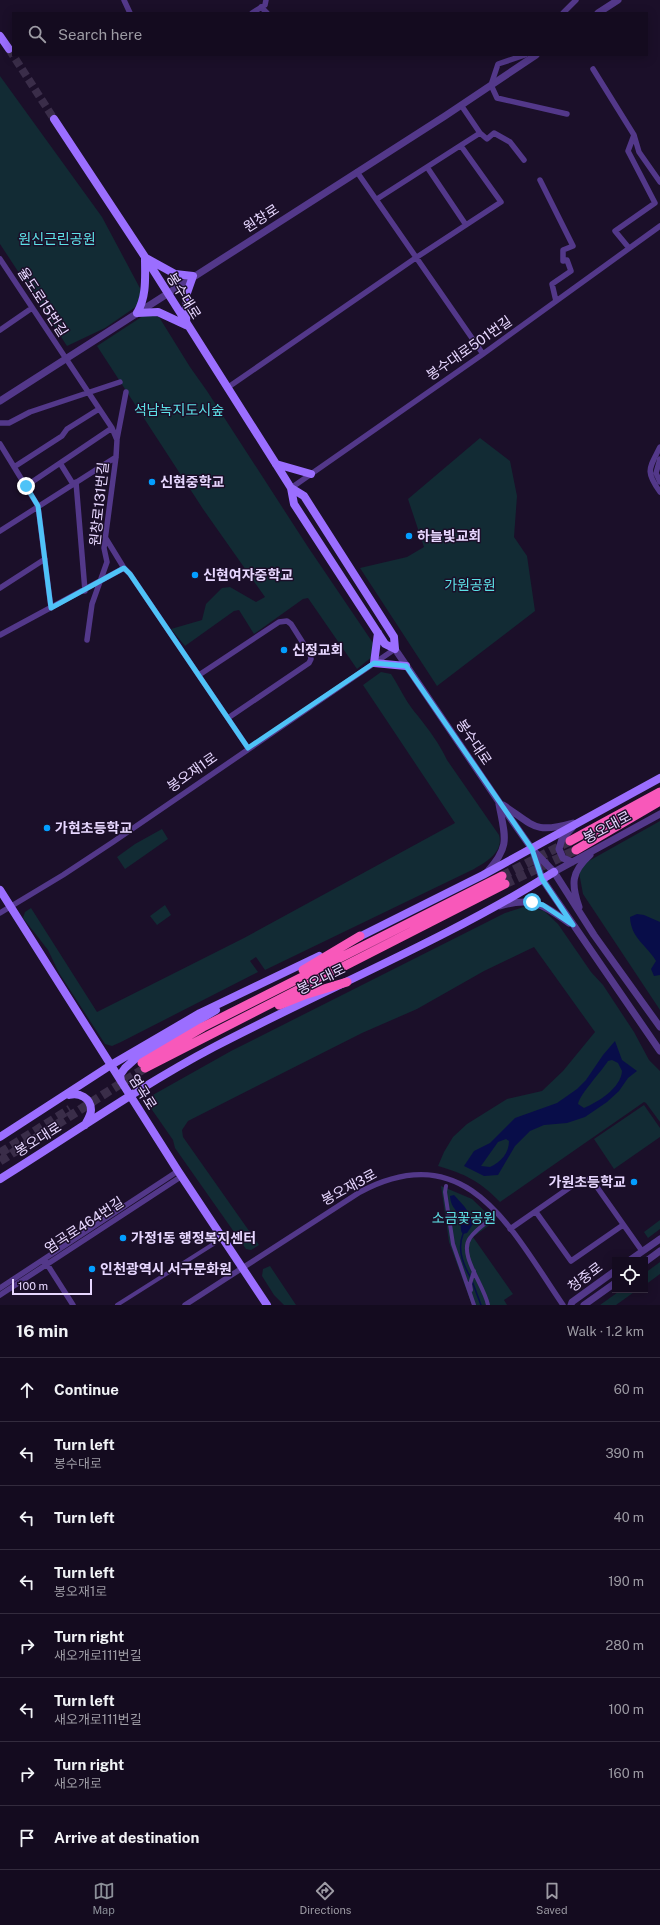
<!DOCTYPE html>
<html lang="en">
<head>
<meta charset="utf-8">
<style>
	:root { --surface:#140b1f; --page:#1d1428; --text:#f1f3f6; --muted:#9d9ba4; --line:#332b3d; --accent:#8c9099 }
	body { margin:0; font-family:"Public Sans","Noto Sans KR",sans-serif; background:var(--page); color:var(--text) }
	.controls { position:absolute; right:12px; bottom:12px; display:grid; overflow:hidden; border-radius:0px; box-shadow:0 2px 10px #0003 }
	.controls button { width:36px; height:36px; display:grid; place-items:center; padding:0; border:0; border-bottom:1px solid var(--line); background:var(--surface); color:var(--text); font:20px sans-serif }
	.scale { position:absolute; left:12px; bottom:10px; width:80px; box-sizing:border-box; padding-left:4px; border:2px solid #e7d7ff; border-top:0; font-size:11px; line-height:14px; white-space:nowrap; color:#e7d7ff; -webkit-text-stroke:3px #1b0f29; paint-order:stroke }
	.stop { position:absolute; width:12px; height:12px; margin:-9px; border:3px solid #4fc3f7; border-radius:50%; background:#fff }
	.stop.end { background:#4fc3f7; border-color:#fff; box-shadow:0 1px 4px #0008 }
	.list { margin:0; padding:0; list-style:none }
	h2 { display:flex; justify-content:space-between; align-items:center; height:52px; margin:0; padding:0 16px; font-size:17px }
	h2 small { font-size:13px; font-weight:400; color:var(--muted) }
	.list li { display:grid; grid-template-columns:26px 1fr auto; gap:12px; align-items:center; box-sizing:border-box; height:64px; padding:0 16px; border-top:1px solid var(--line) }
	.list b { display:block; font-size:15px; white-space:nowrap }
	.list p { margin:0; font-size:13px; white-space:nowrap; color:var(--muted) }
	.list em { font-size:13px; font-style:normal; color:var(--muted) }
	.icon { flex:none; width:22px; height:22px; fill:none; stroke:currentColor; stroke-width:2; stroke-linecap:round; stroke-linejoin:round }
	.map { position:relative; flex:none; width:660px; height:1305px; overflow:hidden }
	.search { position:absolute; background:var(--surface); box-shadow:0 2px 10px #0003; left:12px; right:12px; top:12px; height:44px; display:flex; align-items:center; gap:10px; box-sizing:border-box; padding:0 14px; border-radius:0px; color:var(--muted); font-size:15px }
	.sheet { height:564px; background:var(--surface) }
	nav { display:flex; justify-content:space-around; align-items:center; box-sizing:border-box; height:56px; border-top:1px solid var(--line); background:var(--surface); font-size:11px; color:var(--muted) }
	nav a { display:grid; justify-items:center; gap:2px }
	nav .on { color:var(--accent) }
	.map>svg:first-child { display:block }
	.green { fill:#122b34 }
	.water { fill:#080d49; fill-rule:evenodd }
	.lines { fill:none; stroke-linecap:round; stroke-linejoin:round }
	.stream { stroke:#080d49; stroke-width:1.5 }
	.secondary-tunnel { stroke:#3a2d49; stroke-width:8; stroke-dasharray:8 4; stroke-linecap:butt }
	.trunk-tunnel { stroke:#3a2d49; stroke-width:9; stroke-dasharray:9 4.5; stroke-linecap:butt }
	.pedestrian { stroke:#53388a; stroke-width:4 }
	.minor { stroke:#53388a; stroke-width:5.5 }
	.tertiary { stroke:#53388a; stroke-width:7 }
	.secondary { stroke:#9b6eff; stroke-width:8 }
	.trunk { stroke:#f858ba; stroke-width:9 }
	.route { stroke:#4fc3f7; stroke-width:5 }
	.poi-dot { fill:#039eff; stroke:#1b0f29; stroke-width:1.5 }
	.labels { text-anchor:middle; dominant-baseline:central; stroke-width:3; stroke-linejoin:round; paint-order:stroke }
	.street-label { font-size:14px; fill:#e7d7ff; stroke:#1b0f29 }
	.park-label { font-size:14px; fill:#5de1e6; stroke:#1b0f29 }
	.poi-label { font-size:14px; font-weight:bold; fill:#e7d7ff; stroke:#1b0f29; text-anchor:start }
</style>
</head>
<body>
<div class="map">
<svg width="660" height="1305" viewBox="0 0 660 1305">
	<rect width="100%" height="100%" fill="#1b0f29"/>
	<!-- green -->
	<path class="green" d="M0,76L102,217L142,292L137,306L105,328L67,346L0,244Z
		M146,314L159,317L190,367L207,391L308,547L373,643V656L357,669L308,598L303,599L254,634L239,610L234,611L185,646L171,629L202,620L206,604L222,588L230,587L256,602L265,597L203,509L97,346Z
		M480,438L510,461L517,496L514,537L527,556L535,611L437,686L360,568L407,557L424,547L408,499Z
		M381,672L391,674C400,688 407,704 418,716C429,730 439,743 447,760L499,835C504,852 486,862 474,869L265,970L256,957L250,961L258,972L121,1042L112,1046L105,1044L59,973L48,950L23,918L25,912L31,908L97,1012L244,938L455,823L363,685Z
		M660,821V1010L583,894L578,867Z
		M162,829L168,839L125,869L117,857L135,844Z
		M165,905L171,915L157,925L150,916Z
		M527,906L544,911L558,924L591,972L603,985L634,1032L649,1060L660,1071V1122L646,1103L644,1102L500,1202C480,1181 465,1174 438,1166L444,1152L453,1137L467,1124L507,1099L542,1091L563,1071L595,1032L534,947L484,971L417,1009L362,1033L188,1121L182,1130L183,1137L259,1245L251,1250L246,1249L175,1148L173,1140L148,1104L151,1096L231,1051L505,913Z
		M644,1105L660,1128V1137L614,1169L594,1139Z
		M441,1186L472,1199L495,1221L473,1237L513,1294L504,1300L507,1305H472L449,1242Z
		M660,1220V1229L648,1238L644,1232Z
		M660,1262V1274L645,1285V1273Z
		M270,1266L296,1305H284L274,1295L262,1276L263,1269Z
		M621,1290H637L616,1305H600Z"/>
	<!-- water -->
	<path class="water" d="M637,914L644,915L660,922V975L654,976L651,969L656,961C647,945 631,939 630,917Z
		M615,1041L622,1060L637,1071L628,1078L619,1091L607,1102L585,1117L567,1123L544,1125L530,1131L515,1146L498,1175L484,1176L464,1166L474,1151L490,1143L515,1118L557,1103L577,1089L586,1080L603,1055ZM612,1060L618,1063L622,1071C621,1088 598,1102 584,1108L578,1104C580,1094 601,1072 608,1061ZM506,1139L509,1141C509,1153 501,1162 490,1167L481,1166L498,1142Z
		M454,1195L464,1206L471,1216L473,1224L467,1233L463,1234C459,1230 462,1224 460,1219C457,1208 451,1209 450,1196Z"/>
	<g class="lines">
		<!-- stream -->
		<path class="stream" d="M463,1234C457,1249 463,1265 471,1278
			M472,1281L481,1305"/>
		<!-- secondary-tunnel -->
		<path class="secondary-tunnel" d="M9,49L54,119"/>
		<!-- trunk-tunnel -->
		<path class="trunk-tunnel" d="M502,876L570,841
			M505,884L576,850
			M0,1153L70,1109
			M0,1161L145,1068"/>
		<!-- pedestrian -->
		<path class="pedestrian" d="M446,1186L445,1192L453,1244L474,1305
			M471,1290L470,1284L474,1271
			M117,1305L215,1243
			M488,1305C484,1285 458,1254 470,1238C476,1229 486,1223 494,1217"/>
		<!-- minor -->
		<path class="minor" d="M124,0L130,13
			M261,7L267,13
			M252,13L265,5L266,0
			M563,13L576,0
			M525,55L498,64L491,85L497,98L567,114
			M593,69L634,135L628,151L655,203L615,231L629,248
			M480,133L487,139L494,133L510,142L524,160
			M634,135L639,152L660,182
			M427,167L466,225
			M357,172L483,354
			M540,180L573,246L563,250V261L567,260L571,271L552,284L556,301
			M377,199L480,133L461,105
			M0,259L112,428L117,440L116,457L104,548L107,562L92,604L87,640
			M0,330L32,308
			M227,388L417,257L501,202L461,146
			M0,423H9L30,412L120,382
			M117,439L126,392
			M0,444L38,506L51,608
			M660,447C649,469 645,471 660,492
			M660,459L656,473L660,482
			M60,463L73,484
			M14,467L62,436L67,429L99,409
			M76,482L85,591
			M26,486L112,428
			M291,488L483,354L660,226
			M0,531L116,457
			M105,537L124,568L130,574L248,748
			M0,588L45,559
			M0,635L124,568
			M199,675L279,622L287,621L291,624L310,654L311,659L309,663L228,718
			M0,913L63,875L113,842L395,649
			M536,1212L571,1261L623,1225
			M510,1229L582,1179L592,1180L642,1251
			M45,1261L73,1305
			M0,1288L178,1171
			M0,1295L182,1176
			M185,1305L360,1192C467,1135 511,1229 563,1305"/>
		<!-- tertiary -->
		<path class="tertiary" d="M598,13L618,0
			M0,401L445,116L536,55
			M395,649L499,802L532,849L554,872L594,935L660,1027
			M503,805C535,826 534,834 573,823
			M572,828L562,839L559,849L563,858L572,862
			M533,851L542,879L660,1051
			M487,872C511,846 505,837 499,804
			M554,872L660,814
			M500,906C532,896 544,905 569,923
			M579,907C571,884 571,872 590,855
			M630,1260L660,1239
			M645,1262L660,1251
			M571,1305L572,1302L615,1271
			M584,1305L615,1283"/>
		<!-- secondary -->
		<path class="secondary" d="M0,36L9,49
			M54,119L145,257L276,464L291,488L294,504L385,644L395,649L394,637L304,496L291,488
			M137,313L158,312L186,325L187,293L193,276L175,274L146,258
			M137,313C147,296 145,277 145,258
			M276,464L311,474
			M378,633L374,663L406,666
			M0,890L178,1171L267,1305
			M355,939L483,875L660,778
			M121,1081L120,1075L125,1068L135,1059L216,1010
			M69,1095C79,1092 91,1098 91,1110C91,1115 87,1121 85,1125
			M0,1137L111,1065L200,1013L319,956
			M0,1179C71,1135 140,1086 214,1047C327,988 445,940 554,872"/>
		<!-- trunk -->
		<path class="trunk" d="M570,841L660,792
			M576,850L660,801
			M303,970L360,936
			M279,1005L304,995L347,982
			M142,1063L203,1027L502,876
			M145,1068L505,884"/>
	</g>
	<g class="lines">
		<!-- route -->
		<path class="route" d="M26,486L38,506L51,608L124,568L130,574L248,748L374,663L406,666L532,849L542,879L573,925L543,905L532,902"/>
	</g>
	<!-- markers -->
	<g class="poi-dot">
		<circle cx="152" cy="482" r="4"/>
		<circle cx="409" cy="536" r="4"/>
		<circle cx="195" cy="575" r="4"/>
		<circle cx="284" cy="650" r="4"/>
		<circle cx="47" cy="828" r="4"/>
		<circle cx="634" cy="1182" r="4"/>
		<circle cx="123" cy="1238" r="4"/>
		<circle cx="92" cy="1269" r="4"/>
	</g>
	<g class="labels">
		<!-- street labels -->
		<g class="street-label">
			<text transform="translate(261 218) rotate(-33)">원창로</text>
			<text transform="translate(184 296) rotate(58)">봉수대로</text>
			<text transform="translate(43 302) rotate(57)">율도로15번길</text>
			<text transform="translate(469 348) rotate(-35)">봉수대로501번길</text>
			<text transform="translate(99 504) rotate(-84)">원창로131번길</text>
			<text transform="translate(474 742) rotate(56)">봉수대로</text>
			<text transform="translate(192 772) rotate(-35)">봉오재1로</text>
			<text transform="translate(607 827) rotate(-28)">봉오대로</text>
			<text transform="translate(321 979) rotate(-26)">봉오대로</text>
			<text transform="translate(143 1092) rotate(58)">염곡로</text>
			<text transform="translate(38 1139) rotate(-32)">봉오대로</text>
			<text transform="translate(349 1187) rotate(-28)">봉오재3로</text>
			<text transform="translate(84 1225) rotate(-33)">염곡로464번길</text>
			<text transform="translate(585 1277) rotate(-37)">청중로</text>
		</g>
		<!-- park labels -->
		<g class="park-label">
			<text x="57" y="239">원신근린공원</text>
			<text x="179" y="410">석남녹지도시숲</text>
			<text x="470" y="585">가원공원</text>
			<text x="464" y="1218">소금꽃공원</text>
		</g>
		<!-- poi labels -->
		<g class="poi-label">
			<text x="160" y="482">신현중학교</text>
			<text x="417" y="536">하늘빛교회</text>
			<text x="203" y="575">신현여자중학교</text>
			<text x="292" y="650">신정교회</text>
			<text x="55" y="828">가현초등학교</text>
			<text x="626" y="1182" text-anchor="end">가원초등학교</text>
			<text x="131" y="1238">가정1동 행정복지센터</text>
			<text x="100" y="1269">인천광역시 서구문화원</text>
		</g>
	</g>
</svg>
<div class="controls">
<button><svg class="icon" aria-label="locate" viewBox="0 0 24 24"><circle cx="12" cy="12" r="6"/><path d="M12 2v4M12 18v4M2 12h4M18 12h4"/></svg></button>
</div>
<div class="scale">100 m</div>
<div class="stop" style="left:532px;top:902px"></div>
<div class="stop end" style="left:26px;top:486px"></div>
<div class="search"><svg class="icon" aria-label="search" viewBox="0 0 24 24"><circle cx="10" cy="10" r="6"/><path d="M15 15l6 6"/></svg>Search here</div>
</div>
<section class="sheet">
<h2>16 min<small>Walk · 1.2 km</small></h2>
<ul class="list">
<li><svg class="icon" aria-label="ahead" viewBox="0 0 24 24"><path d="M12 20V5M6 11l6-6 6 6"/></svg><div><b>Continue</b></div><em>60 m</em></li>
<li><svg class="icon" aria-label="left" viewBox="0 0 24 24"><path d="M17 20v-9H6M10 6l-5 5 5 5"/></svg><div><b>Turn left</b><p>봉수대로</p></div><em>390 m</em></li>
<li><svg class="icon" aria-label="left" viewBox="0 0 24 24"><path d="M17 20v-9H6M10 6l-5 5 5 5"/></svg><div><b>Turn left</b></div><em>40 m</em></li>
<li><svg class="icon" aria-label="left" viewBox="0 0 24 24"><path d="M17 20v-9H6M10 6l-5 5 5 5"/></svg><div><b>Turn left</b><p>봉오재1로</p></div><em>190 m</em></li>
<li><svg class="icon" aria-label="right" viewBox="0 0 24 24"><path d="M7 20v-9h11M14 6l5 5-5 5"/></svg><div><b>Turn right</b><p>새오개로111번길</p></div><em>280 m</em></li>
<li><svg class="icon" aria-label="left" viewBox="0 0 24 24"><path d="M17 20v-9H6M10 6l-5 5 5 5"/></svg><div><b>Turn left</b><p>새오개로111번길</p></div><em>100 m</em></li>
<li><svg class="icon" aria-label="right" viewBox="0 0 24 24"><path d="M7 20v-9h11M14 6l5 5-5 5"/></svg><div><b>Turn right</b><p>새오개로</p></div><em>160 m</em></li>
<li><svg class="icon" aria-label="arrive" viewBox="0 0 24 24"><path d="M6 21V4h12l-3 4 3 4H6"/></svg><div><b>Arrive at destination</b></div></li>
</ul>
</section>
<nav>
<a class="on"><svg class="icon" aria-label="map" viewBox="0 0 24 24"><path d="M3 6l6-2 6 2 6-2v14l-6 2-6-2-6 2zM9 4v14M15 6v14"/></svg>Map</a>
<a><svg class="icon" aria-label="directions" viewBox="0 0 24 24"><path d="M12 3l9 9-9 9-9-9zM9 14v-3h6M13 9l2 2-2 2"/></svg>Directions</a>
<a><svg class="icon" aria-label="saved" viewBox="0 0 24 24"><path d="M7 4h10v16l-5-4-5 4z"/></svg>Saved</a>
</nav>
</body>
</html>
